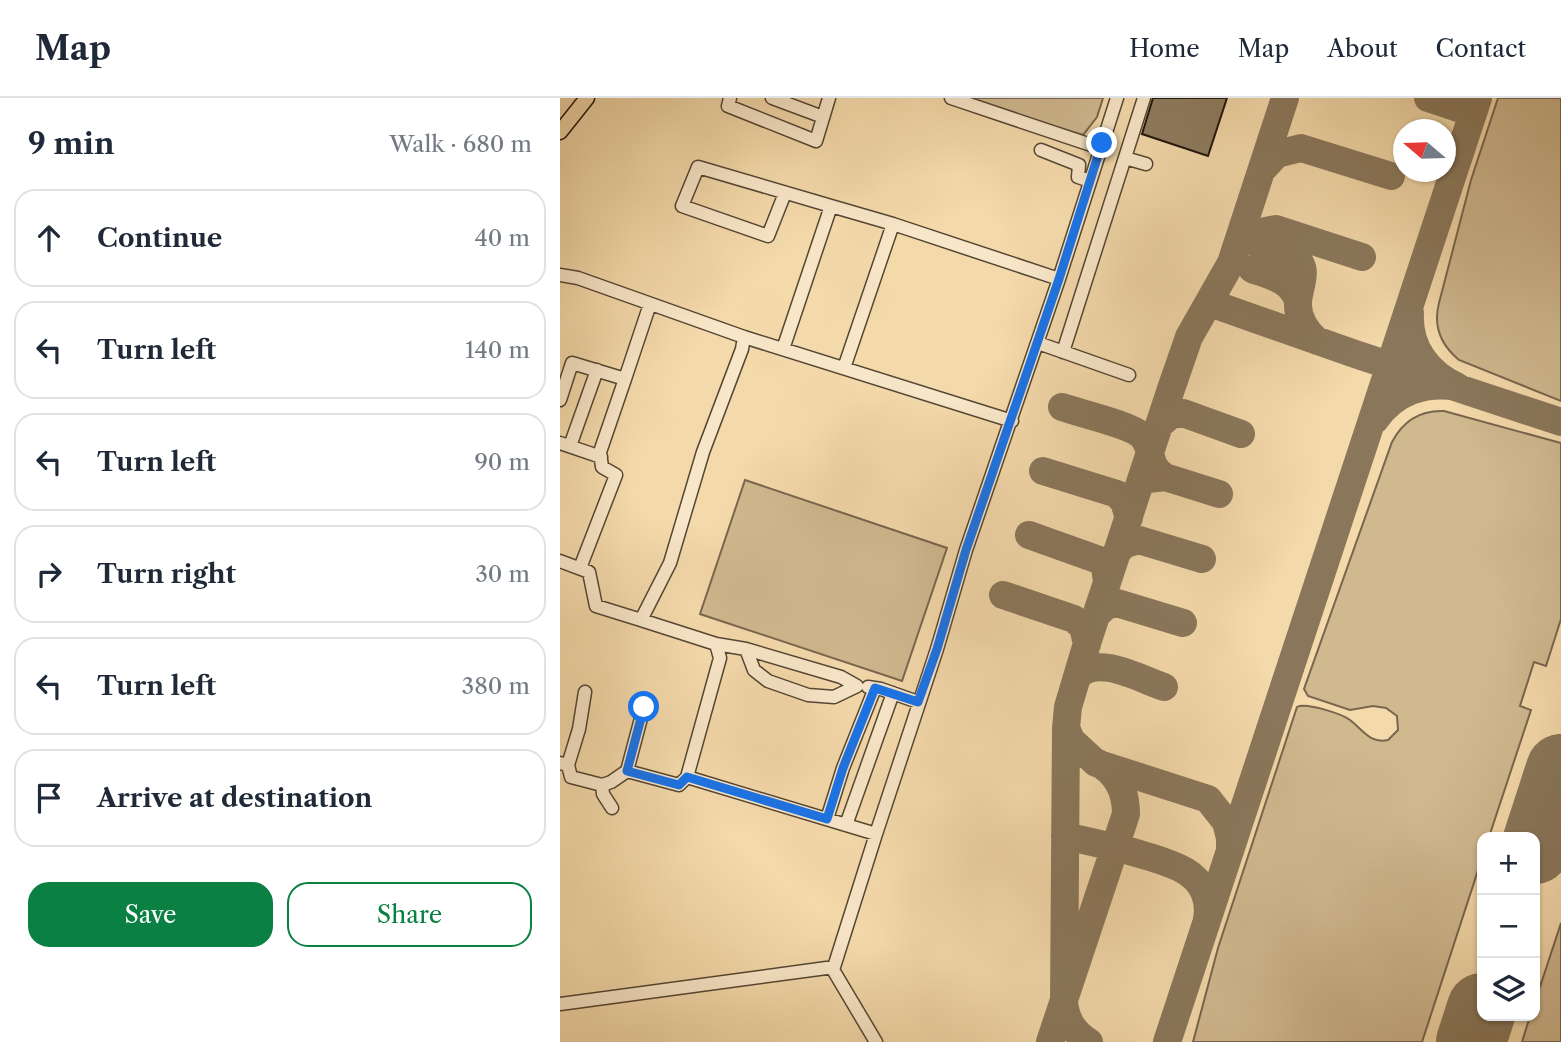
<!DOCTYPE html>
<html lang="en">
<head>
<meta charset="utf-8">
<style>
	:root { --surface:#fff; --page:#f6f6f7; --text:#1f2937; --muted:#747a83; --line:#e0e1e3; --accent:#0b8043 }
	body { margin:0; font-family:"Libre Caslon Text",serif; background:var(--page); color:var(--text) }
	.controls { position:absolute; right:21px; bottom:21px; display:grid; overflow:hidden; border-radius:14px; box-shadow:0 2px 5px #0004 }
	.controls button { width:63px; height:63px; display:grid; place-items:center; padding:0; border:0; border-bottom:2px solid var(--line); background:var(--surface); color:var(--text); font:35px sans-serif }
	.compass { position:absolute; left:833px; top:21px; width:63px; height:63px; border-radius:50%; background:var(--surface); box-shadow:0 2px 5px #0004; rotate:289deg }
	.stop { position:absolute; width:21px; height:21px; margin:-16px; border:5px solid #1a73e8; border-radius:50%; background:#fff }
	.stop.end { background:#1a73e8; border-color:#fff; box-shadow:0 2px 7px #0008 }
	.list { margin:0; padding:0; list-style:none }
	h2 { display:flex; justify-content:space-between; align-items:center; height:91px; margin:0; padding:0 28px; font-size:30px }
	h2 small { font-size:23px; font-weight:400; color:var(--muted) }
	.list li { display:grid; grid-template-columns:46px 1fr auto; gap:21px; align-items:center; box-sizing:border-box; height:98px; margin:0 14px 14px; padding:0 14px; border:2px solid var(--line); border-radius:21px }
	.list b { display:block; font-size:26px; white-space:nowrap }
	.list em { font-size:23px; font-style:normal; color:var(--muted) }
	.actions { display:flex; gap:14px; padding:21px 28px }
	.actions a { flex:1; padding:16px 0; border:2px solid var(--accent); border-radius:21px; text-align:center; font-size:24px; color:var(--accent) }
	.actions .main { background:var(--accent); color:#fff }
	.icon { flex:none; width:38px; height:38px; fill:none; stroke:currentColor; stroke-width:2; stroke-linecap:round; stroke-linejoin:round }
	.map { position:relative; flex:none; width:1001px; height:944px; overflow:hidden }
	header { display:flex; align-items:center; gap:42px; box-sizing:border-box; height:98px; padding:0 35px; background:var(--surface); border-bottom:2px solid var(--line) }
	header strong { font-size:33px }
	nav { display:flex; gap:38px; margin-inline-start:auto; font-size:24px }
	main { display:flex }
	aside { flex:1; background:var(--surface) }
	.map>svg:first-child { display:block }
	.green { fill:#d0b88f; stroke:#78664e; stroke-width:2 }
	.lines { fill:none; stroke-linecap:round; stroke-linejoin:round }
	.taxiway { stroke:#8a775b; stroke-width:28 }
	.runway { stroke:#8a775b; stroke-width:70 }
	.building { fill:#8e7b5e; stroke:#1f150c; stroke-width:2 }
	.minor-casing { stroke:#544634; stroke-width:15 }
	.major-casing { stroke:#1f150c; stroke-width:17 }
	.minor { stroke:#f8e6c8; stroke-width:12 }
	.major { stroke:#f4d9aa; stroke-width:14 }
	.route { stroke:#1a73e8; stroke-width:9 }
</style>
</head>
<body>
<header>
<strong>Map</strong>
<nav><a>Home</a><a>Map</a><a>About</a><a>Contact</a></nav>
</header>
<main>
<aside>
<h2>9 min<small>Walk · 680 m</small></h2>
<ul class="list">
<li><svg class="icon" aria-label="ahead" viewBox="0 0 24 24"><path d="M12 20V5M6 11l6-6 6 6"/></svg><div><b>Continue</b></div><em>40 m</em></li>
<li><svg class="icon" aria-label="left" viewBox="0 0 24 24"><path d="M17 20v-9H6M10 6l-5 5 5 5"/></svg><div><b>Turn left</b></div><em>140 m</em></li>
<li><svg class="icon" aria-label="left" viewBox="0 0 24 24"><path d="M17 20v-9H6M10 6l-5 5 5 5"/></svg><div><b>Turn left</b></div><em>90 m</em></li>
<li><svg class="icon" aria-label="right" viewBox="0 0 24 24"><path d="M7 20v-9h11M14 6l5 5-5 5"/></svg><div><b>Turn right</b></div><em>30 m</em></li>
<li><svg class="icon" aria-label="left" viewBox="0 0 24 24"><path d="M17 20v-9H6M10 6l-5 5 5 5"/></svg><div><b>Turn left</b></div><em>380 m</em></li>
<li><svg class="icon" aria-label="arrive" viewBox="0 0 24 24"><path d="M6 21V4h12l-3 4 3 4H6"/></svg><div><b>Arrive at destination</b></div></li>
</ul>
<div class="actions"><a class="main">Save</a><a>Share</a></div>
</aside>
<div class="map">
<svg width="1001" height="944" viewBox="0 0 1001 944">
	<rect width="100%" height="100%" fill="#f4d9aa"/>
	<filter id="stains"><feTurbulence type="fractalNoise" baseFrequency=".00286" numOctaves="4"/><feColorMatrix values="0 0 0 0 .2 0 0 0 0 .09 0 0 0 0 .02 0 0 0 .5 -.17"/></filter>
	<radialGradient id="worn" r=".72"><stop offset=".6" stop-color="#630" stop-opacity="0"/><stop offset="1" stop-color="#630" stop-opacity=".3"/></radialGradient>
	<!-- green -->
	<path class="green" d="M403,0H543L537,19L523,37Z
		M938,0H1001V303L899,262C881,247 873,228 879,205L911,82Z
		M884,313L1001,345V521L986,568L974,564L960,608L971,612L929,739H922V760L862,944H633L658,850L737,609C746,604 782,616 790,622C803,632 810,646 828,642L838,632L837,618L826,610L813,608L790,612L748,598L744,591L832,344C843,323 860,312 884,313Z
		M185,382L387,450L342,583L140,516Z
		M1001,825V944H962L970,918H975V904Z"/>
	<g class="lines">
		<!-- taxiway -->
		<path class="taxiway" d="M868,0L904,12L910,22
			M701,73L717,56L741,50L831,78
			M680,139C696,145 718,149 733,158C751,170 739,187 738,204C737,219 746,233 757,243
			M681,145L695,135L716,131L802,159
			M692,171C711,178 730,181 738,202
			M650,205L795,256L1001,324
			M502,309C519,315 571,327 581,337C595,350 585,367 605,379
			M815,322C834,294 865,283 898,289C868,276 848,249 850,215
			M599,327L611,317L623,315L681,336
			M483,373L557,396L564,404L569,420
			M588,381L605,379L659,396
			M469,437L539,462L545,469L547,484
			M557,454L565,446L579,442L642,461
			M443,497L514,521L523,529L527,546
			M537,516L547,507L557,505L623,525
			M518,578C537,556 580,581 604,589
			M506,630L504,904C506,922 513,934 529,944
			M505,738C534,745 611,760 631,777C645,788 650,805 647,821
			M670,753V740L666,724L648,701L536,665L511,642L506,630L508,609L528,542L611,291L629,239L671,165L725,0
			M490,944L566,716C566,694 558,676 538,665
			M607,944L918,0"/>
		<!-- runway -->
		<path class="runway" d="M975,751L1001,671
			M911,944L922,910"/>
	</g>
	<!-- building -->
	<path class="building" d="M593,0H667L648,58L582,36Z"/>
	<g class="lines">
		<defs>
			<path id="minor" d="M170,0L168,8L256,43L269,0
				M212,0L263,19
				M391,0L540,50
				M481,52L519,67L518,79L530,83
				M565,60L586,66
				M225,95L208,138L122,108L138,69L271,108
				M0,177L18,180L184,239L182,251L143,354L110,465L81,522L156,546L160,560L127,679L119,687L67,673
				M499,181L557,0
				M184,239L452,323
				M478,245L569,277
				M223,251L271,108L333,126L284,270
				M503,254L584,0
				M0,302L12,265L65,281L90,206
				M0,345L41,359
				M10,348L37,272
				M0,463L29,474L36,508L81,522
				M20,470L56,377L42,369L40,354L65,281
				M156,546L186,551L194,572L208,583L248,597L274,599L297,588L281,579L186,551
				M308,589L321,591L358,604
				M0,665L8,667L19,631L25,594
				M8,667L11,679L42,687L43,696L52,710
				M127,679L316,736L377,551L406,452L499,181L333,126
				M42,687L51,684L67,673L84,609
				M267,721L283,670L315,590
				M286,727L333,595
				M272,870L316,944
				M0,906L274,869L316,736"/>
			<path id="major" d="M0,34L27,0"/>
		</defs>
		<!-- minor casing -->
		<use href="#minor" class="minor-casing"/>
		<!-- major casing -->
		<use href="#major" class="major-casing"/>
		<!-- minor -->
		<use href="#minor" class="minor"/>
		<!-- major -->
		<use href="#major" class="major"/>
	</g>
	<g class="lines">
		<!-- route -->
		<path class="route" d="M84,609L67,673L119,687L127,679L267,721L283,670L315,590L358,604L377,551L406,452L499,181L542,45"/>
	</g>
	<rect width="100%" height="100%" filter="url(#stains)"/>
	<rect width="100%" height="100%" fill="url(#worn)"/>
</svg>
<div class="controls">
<button>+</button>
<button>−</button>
<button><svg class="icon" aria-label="layers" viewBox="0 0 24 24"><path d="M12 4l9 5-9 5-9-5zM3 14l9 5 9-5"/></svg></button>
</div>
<svg class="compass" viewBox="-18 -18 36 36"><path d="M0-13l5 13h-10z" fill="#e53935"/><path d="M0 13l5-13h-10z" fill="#747a83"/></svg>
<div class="stop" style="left:84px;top:609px"></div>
<div class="stop end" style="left:542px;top:45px"></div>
</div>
</main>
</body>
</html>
